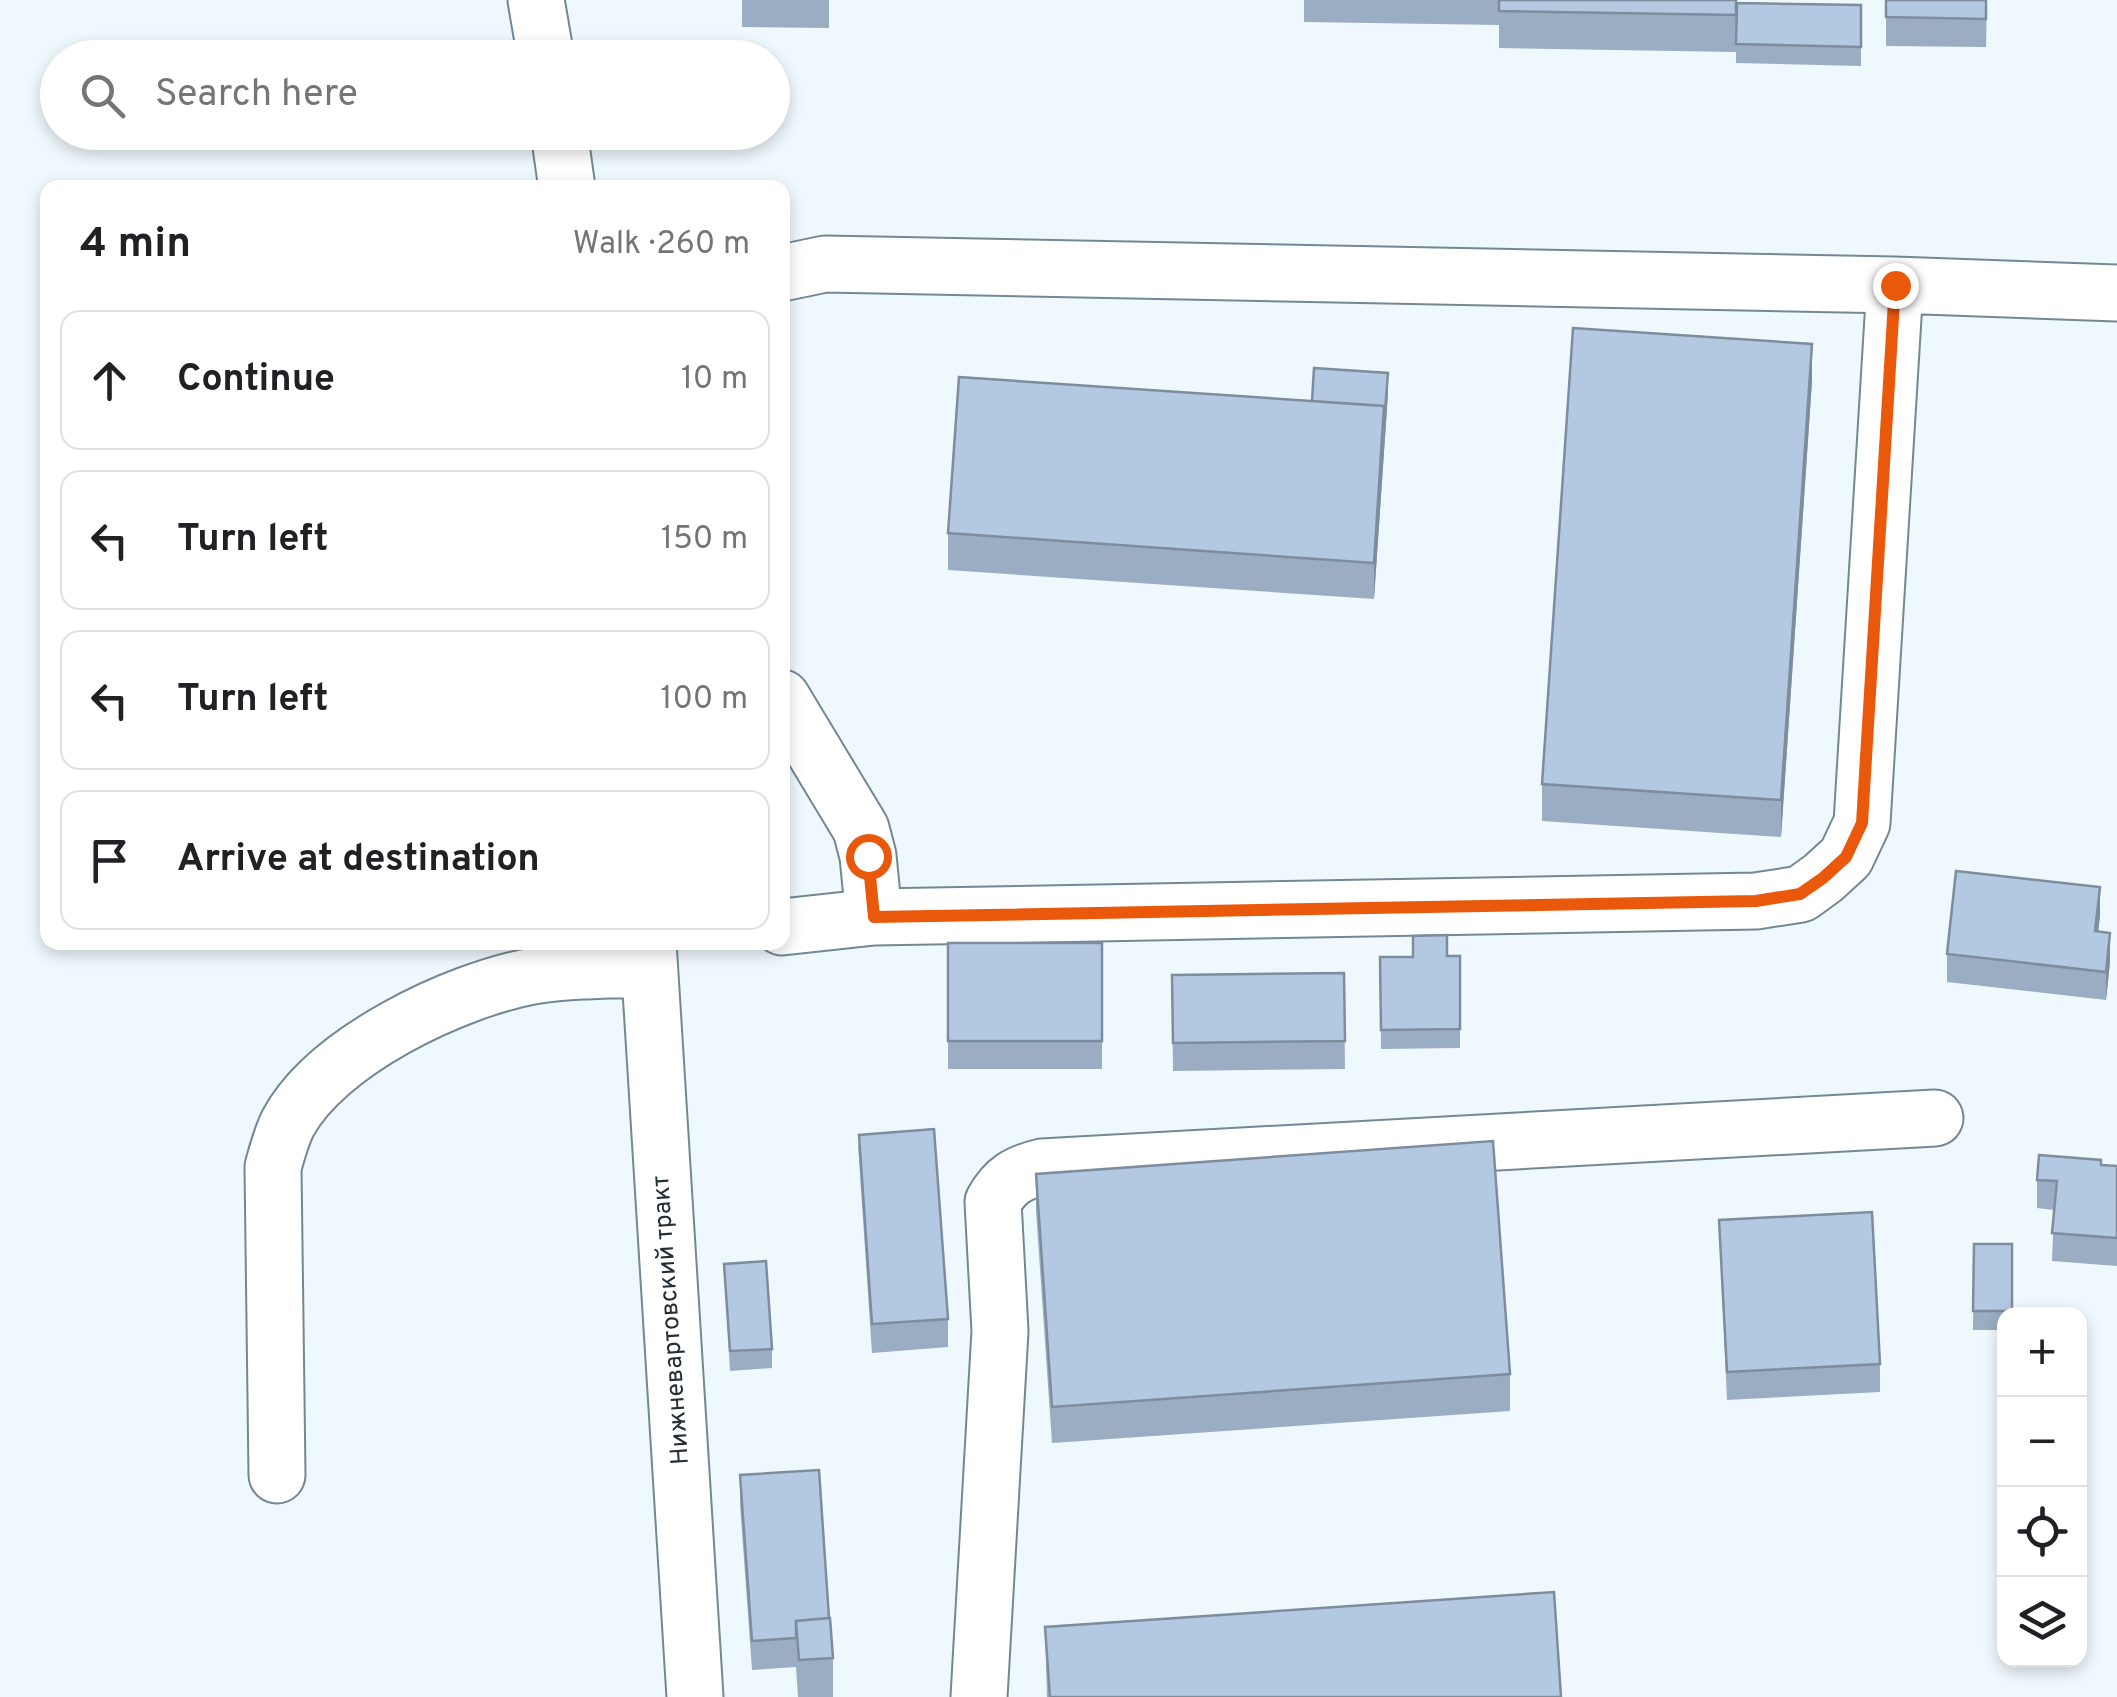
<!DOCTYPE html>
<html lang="en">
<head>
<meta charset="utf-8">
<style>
	:root { --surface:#fff; --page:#f2f2f2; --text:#202124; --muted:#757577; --line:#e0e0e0 }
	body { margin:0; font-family:Overpass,sans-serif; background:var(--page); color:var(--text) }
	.controls { position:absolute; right:30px; bottom:30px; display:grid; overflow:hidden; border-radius:20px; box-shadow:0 5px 15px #0003 }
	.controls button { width:90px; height:90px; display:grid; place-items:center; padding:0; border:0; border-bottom:2px solid var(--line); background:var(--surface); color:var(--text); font:50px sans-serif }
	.stop { position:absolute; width:30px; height:30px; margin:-22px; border:8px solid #ea580c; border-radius:50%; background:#fff }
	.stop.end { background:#ea580c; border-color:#fff; box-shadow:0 2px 10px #0008 }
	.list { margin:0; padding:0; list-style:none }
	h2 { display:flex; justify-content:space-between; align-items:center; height:130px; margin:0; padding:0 40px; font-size:42px }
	h2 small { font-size:32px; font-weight:400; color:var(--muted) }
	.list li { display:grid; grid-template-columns:65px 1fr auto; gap:30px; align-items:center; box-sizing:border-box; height:140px; margin:0 20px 20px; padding:0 20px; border:2px solid var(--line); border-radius:20px }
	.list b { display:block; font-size:38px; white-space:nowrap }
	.list em { font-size:32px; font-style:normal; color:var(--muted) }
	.icon { flex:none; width:55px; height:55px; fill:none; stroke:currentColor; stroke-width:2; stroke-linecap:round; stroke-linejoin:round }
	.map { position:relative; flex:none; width:2117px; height:1697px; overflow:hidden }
	.search { position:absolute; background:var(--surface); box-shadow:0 5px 15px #0003; left:40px; top:40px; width:750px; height:110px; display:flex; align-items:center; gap:25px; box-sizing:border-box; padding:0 35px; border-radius:55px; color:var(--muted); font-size:38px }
	.panel { position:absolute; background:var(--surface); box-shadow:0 5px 15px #0003; left:40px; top:180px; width:750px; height:770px; border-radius:20px }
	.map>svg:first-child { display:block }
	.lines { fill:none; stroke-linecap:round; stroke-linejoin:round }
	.minor-casing { stroke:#738894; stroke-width:59 }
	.minor { stroke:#fff; stroke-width:55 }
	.wall { fill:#9aadc2 }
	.shaded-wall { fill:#7d8d9e }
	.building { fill:#b3c9e2; stroke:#7d8d9e; stroke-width:2.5 }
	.route { stroke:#ea580c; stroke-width:12 }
	.labels { text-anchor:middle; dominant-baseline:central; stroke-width:9; stroke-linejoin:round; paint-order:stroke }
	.street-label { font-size:25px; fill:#252e33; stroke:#fff }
</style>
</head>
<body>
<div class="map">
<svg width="2117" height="1697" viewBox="0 0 2117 1697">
	<rect width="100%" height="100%" fill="#eff8fd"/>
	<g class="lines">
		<defs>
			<path id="minor" d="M536,0L546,58
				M559,132L567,188
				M782,273L825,264L1895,285L2117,293
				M782,698L861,829L868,856L874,917
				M782,927L874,917L1756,901L1801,894L1823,878L1846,857L1862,823L1895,285
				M648,942L695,1697
				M277,1475L273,1167C277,1153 281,1137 288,1123C327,1051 455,990 533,976C571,970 610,970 648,969
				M979,1697L1000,1331L993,1202C1005,1180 1018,1173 1042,1167L1935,1118"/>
		</defs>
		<!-- minor casing -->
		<use href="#minor" class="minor-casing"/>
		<!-- minor -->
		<use href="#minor" class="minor"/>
	</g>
	<!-- wall -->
	<path class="wall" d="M742,0H829V28L742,27Z
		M1304,0H1737V3L1861,5V66L1736,63V52L1499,48V25L1304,22Z
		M1886,0H1987L1986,47L1886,46Z
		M1812,381L1781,837L1542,821V784Z
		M1388,393L1374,599L948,570V533Z
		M2100,916L2098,931L2110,962L2106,1000L1947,982V954Z
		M948,943H1102V1069H948Z
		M1460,956V1048L1381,1049L1380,957Z
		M1344,973L1345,1069L1173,1071L1172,975Z
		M858,1145L948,1319V1347L872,1353Z
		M2101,1165L2117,1166V1266L2052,1261L2054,1210L2037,1208V1180Z
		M1036,1174L1510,1374V1411L1052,1443L1036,1211Z
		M1719,1220L1880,1364V1392L1727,1400Z
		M1974,1244H2012V1314H2004V1330H1973Z
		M724,1264L772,1349V1368L730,1371Z
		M740,1475L829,1618L833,1658V1697H798L796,1667L752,1670L740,1504Z
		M1045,1627L1561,1697H1047Z"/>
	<!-- shaded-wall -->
	<path class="shaded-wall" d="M1812,344V381L1781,837V800Z
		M1388,373V393L1374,599V563Z
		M2100,887V916L2095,959V931Z
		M2110,933V962L2106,1000V972Z"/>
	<!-- building -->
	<path class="building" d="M1499,0H1736V15L1499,11Z
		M1886,0H1986V19L1886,17Z
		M1737,3L1861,5V47L1736,44Z
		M1573,328L1812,344L1781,800L1542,784Z
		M1314,368L1388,373L1384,423V406L1312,401Z
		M959,377L1384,406L1374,563L948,533Z
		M1956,871L2100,887L2095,931L2110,933L2106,972L1947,954Z
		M1447,935V956H1460V1029L1381,1030L1380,957H1413V936Z
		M948,943H1102V1041H948Z
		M1344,973L1345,1041L1173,1043L1172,975Z
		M934,1129L948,1319L872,1324L859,1135Z
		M1493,1141L1510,1374L1052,1407L1036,1174Z
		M2039,1155L2101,1160V1165L2117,1166V1238L2052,1233L2057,1181L2037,1180Z
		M1872,1212L1880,1364L1727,1372L1719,1220Z
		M1974,1244H2012V1311H1973Z
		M766,1261L772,1349L730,1351L724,1264Z
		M819,1470L829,1618L796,1621V1638L752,1641L740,1475Z
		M1554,1592L1561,1697H1050L1045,1627Z
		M830,1618L833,1658L799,1660L796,1621Z"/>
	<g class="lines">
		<!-- route -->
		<path class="route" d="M868,856L874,917L1756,901L1800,894L1823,878L1846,857L1862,823L1895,285"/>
	</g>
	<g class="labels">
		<!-- street labels -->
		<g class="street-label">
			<text transform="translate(672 1320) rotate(-94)">Нижневартовский тракт</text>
		</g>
	</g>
</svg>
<div class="controls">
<button>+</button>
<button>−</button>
<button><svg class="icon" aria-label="locate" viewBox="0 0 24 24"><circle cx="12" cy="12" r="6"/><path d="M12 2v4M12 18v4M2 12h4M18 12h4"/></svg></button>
<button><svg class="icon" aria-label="layers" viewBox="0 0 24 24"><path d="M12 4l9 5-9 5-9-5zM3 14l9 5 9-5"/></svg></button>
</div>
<div class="stop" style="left:868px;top:856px"></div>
<div class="stop end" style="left:1895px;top:285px"></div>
<div class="search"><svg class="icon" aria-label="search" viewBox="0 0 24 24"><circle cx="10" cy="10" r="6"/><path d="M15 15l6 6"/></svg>Search here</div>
<section class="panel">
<h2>4 min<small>Walk · 260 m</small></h2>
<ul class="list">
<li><svg class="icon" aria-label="ahead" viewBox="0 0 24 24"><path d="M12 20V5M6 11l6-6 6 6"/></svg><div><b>Continue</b></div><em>10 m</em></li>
<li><svg class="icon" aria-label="left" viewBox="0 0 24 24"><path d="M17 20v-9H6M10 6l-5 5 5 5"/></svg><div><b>Turn left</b></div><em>150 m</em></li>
<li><svg class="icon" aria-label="left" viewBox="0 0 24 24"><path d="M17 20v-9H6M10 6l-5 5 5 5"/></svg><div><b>Turn left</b></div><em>100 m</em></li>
<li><svg class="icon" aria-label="arrive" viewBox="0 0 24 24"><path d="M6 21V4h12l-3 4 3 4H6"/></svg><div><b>Arrive at destination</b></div></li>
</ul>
</section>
</div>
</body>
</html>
